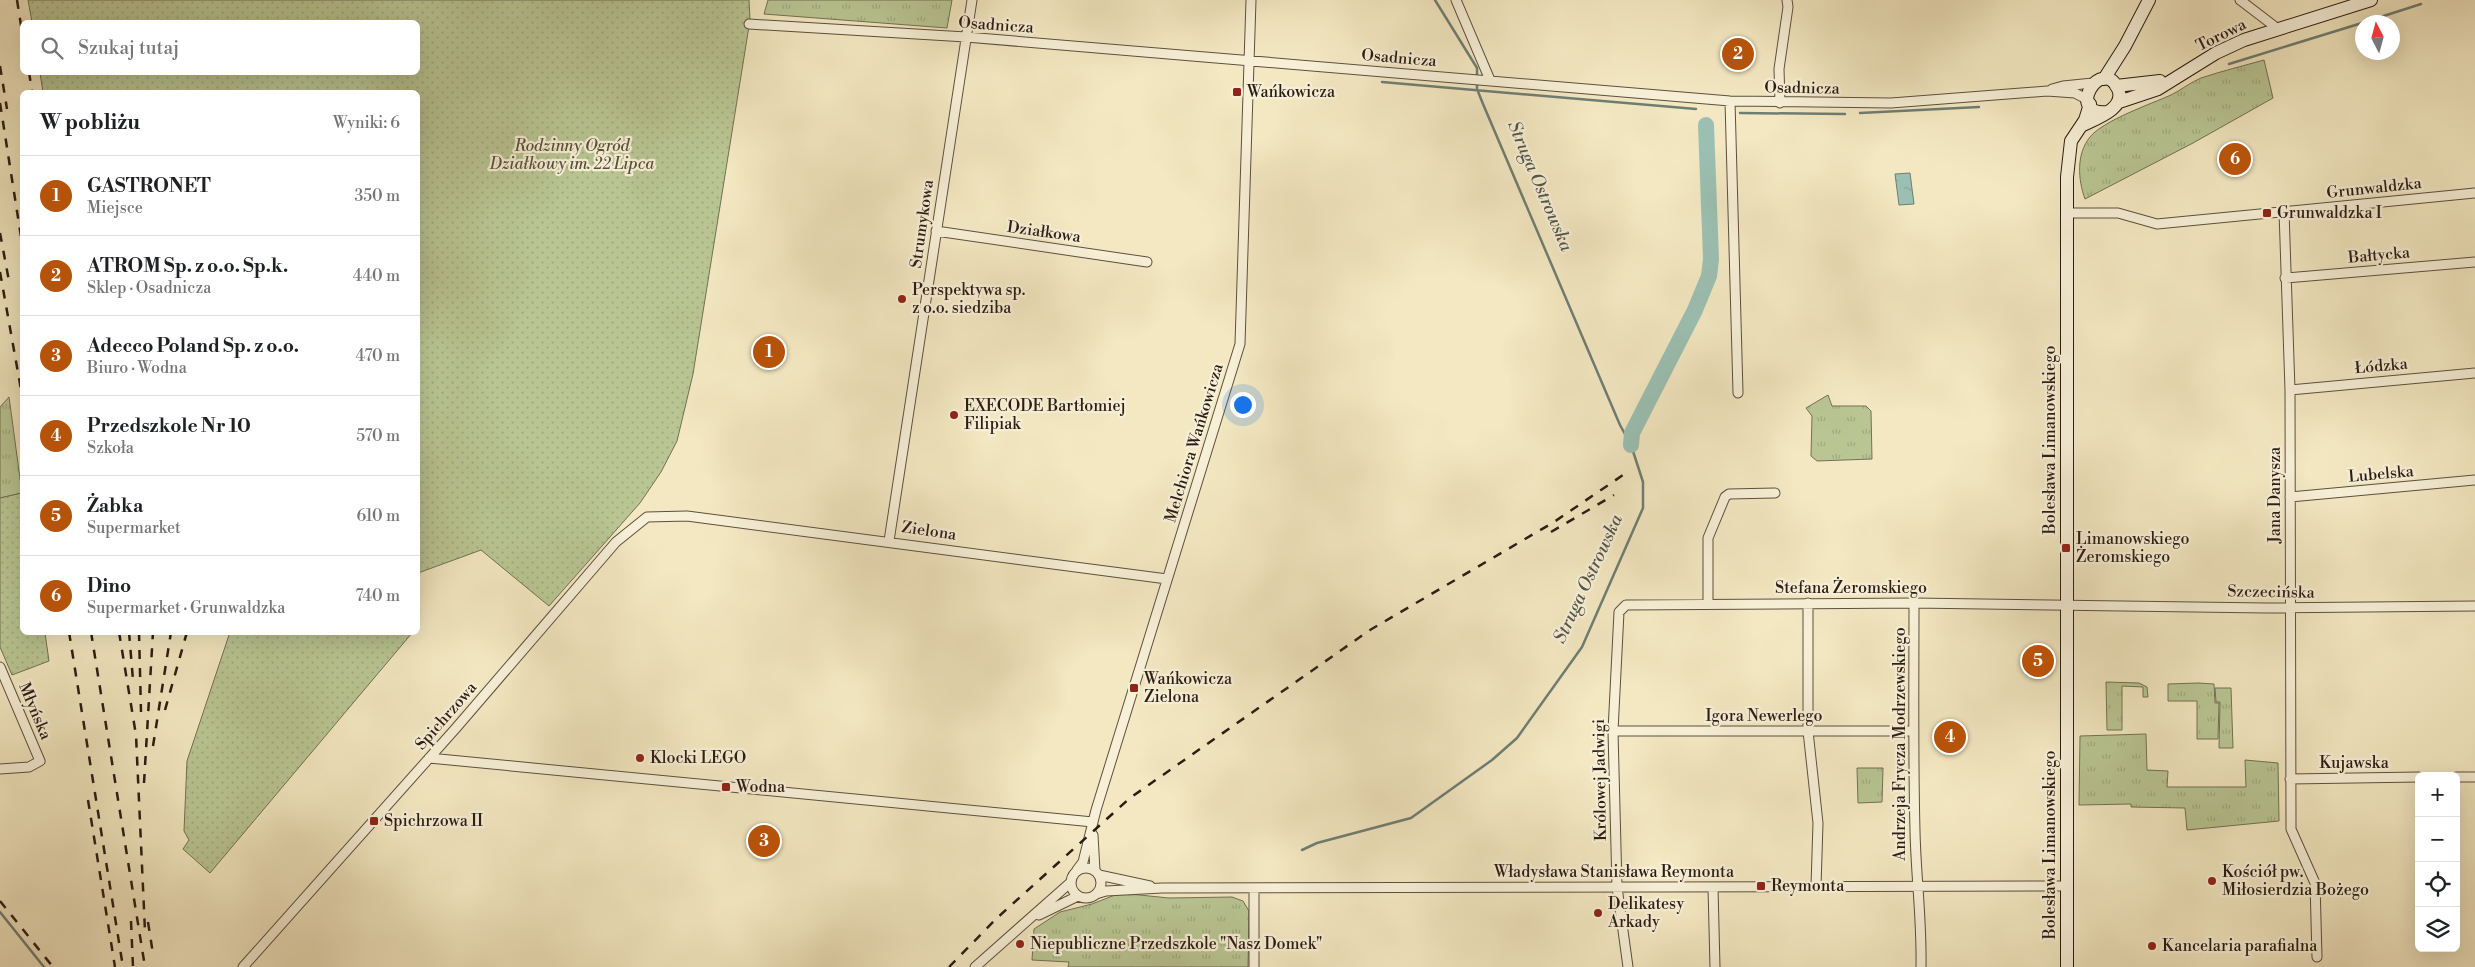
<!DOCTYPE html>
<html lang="pl">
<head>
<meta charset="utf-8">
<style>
	:root { --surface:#fff; --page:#f2f2f2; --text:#202124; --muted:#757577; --line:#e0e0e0; --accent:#b45309 }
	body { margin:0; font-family:"Libre Bodoni",serif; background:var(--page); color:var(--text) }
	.controls { position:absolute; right:15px; bottom:15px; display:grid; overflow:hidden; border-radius:8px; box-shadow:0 5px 20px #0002 }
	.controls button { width:45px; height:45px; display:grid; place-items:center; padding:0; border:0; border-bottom:1px solid var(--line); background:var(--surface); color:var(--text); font:25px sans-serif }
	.compass { position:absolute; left:2355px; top:15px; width:45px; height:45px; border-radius:50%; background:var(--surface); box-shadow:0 5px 20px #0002; rotate:354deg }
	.you { position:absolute; left:1242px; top:404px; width:18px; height:18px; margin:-12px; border:4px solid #fff; border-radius:50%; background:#1a73e8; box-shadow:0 0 0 8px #1a73e833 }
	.badge { display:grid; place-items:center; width:32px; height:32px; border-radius:50%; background:var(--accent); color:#fff; font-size:16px; font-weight:700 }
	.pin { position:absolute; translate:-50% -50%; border:2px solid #fff; box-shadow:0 1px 5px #0006 }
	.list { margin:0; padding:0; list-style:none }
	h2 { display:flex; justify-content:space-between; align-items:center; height:65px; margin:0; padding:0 20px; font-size:21px }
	h2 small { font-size:16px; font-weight:400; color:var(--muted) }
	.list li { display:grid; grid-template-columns:32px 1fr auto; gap:15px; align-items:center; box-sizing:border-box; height:80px; padding:0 20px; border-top:1px solid var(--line) }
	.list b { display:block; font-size:19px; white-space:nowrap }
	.list p { margin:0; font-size:16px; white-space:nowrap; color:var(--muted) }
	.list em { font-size:16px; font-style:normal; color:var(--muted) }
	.icon { flex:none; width:28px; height:28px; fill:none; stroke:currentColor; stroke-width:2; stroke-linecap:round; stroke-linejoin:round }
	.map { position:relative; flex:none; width:2475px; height:967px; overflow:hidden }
	.search { position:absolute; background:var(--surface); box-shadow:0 5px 20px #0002; left:20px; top:20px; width:400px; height:55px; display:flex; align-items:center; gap:12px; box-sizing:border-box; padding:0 18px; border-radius:8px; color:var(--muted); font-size:19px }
	.panel { position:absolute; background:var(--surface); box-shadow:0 5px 20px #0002; left:20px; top:90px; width:400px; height:545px; border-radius:8px }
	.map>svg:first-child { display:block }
	.grass { fill:url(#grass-tufts); stroke:#727154 }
	.garden { fill:url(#garden-dots); stroke:#727154 }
	.water { fill:url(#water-ripples); stroke:#6e7e73 }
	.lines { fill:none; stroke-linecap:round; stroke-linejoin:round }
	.stream { stroke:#6e7e73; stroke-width:2.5 }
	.river { stroke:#9bc0b3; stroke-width:16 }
	.street-casing { stroke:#5d4f3f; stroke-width:11 }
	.secondary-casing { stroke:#2b1c13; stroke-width:14 }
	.street { stroke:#f7f0d7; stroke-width:9 }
	.secondary { stroke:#f7f0d7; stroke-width:12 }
	.rail { stroke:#2b1c13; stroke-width:2.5; stroke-dasharray:9 9; stroke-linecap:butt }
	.poi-dot { fill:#8f2418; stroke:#f7f0d7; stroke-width:2 }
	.labels { text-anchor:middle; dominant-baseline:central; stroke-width:4.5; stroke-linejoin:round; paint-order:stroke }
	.street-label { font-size:16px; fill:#2b1c13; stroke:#f7f0d7 }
	.poi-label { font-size:16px; fill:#2b1c13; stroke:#f7f0d7; text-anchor:start }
	.park-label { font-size:16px; font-style:italic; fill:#564f3a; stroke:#f7f0d7 }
	.water-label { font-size:18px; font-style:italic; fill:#52554b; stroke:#f7f0d7 }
</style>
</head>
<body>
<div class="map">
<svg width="2475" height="967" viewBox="0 0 2475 967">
	<defs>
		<pattern id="grass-tufts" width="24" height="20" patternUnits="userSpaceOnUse" patternTransform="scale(1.25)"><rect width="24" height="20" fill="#b9c694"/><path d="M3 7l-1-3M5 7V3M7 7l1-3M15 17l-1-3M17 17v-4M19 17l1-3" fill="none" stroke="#9faa7f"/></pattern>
		<pattern id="garden-dots" width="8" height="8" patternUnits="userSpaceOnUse" patternTransform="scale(1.25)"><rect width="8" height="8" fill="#b9c694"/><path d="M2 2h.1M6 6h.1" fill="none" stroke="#9faa7f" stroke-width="1.8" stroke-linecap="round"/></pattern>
		<pattern id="water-ripples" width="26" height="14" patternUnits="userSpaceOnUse" patternTransform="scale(1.25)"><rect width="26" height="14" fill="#9bc0b3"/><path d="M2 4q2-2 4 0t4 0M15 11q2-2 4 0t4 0" fill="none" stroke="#86a499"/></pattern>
	</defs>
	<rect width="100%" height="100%" fill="#f3e8c2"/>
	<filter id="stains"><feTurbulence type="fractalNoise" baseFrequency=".004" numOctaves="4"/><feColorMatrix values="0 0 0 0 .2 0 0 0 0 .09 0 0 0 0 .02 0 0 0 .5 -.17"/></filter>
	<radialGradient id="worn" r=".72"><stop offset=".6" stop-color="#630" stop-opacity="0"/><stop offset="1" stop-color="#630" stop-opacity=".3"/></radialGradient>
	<!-- grass -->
	<path class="grass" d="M768,0H952L947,28L764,14Z
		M2264,60L2273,98L2193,143L2085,199C2078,180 2076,154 2090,137C2104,120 2151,104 2171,95C2181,90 2191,82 2201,78C2222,71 2243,66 2264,60Z
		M1828,395L1832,406H1866L1871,411L1872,459L1817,461L1811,456L1812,416L1806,408Z
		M9,397L22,493L0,498V407Z
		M2106,682L2139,683L2147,687L2148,697H2143V687L2122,686V730H2107Z
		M2198,683L2214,684L2215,703H2219L2218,739H2197V701H2168V684Z
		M2215,688H2231L2233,748H2219L2220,702H2216Z
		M2146,734L2147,770L2168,771L2167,787H2246L2245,760L2278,763L2279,821L2187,830L2185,808L2131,807V804L2079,805L2080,736Z
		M1857,768H1883L1882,802L1858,803Z
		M1120,893L1169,898L1232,897L1243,901L1249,911L1248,967H1068L1069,962L1032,960L1034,929L1060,912L1092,904Z"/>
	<!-- garden -->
	<path class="garden" d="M28,0H749L750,20L693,374L677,441L661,472L640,503L549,606L481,550L418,573V92H43L40,73L418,72V22H32Z
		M22,493V632L45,633L49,661L12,675L0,647V498Z
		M230,632L412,633L210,873L183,849L189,840L184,831L187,761Z"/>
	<!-- water -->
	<path class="water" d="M1910,173L1914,204L1899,205L1895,174Z"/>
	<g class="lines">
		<!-- stream -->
		<path class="stream" d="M2365,22L2421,4
			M2229,64L2362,23
			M1382,82L1696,109
			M1740,113L1845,114
			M1860,113L1979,107
			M1302,850L1317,843L1411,818L1492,760L1517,738L1582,647L1643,508V482L1631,445L1620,425L1483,104L1477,89V68L1435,0
			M0,912L44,967"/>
		<!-- river -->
		<path class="river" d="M1631,445L1632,433L1695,310L1709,276L1711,259L1706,125"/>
		<defs>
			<path id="street" d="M1456,0L1490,80
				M2240,0L2278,29
				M749,24L966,37L1730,101L1891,103L2047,91L2075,93L2088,100
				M2052,89L2063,86L2093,83
				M1730,101L1738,393
				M1780,103L1779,69L1788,7L1787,0
				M2284,211L2290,390L2291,829L2315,883L2317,957
				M2067,213H2118L2157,224L2475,193
				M936,231L1147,262
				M2285,278L2475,262
				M2290,390L2475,373
				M2290,497L2475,480
				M889,541L972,0
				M1808,603V731L1818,823L1816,886
				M1914,603C1914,679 1913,755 1915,831C1916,877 1922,921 1921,967
				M1708,604V538L1725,497L1729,494L1775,493
				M0,667L40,761L29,767L0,769
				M1613,731H1914
				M429,758L1093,822
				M2456,777H2475
				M2290,779L2419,777
				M1093,835L1095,871
				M1071 883a15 15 0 1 1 30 0a15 15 0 1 1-30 0Z
				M1077,870L1083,862L1096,810L1240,344L1251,0
				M1099,875L1150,886
				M1713,887L1715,967
				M1254,888V967
				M1096,894L1106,891L1162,888L2067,886
				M1039,915L1078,896
				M243,967L456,728L616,542L647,517L687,516L1167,579
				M975,967L1071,882
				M1628,967L1617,887L1613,731L1619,612L1626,605L1914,603L2266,608L2475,606"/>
			<path id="secondary" d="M2104,79L2125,46L2149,0
				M2116,86L2160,81
				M2119,102L2158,89L2216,53L2244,40L2371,0
				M2081,126C2094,119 2127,109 2118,89C2102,54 2064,116 2107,112
				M2067,967V177L2071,141L2085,120L2090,104"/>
		</defs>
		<!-- street casing -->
		<use href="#street" class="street-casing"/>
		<!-- secondary casing -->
		<use href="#secondary" class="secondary-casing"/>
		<!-- street -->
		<use href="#street" class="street"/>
		<!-- secondary -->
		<use href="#secondary" class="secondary"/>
		<!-- rail -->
		<path class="rail" d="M17,0L22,32
			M0,66L7,109
			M29,72L32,92
			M0,103L22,243
			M0,233L9,281
			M0,272L22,395
			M1551,532L1614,495
			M69,632L123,967
			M91,632L145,967
			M119,632L136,735L145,931
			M129,632L133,680
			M139,632L141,712
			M165,710L187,632
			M153,746L171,632
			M144,783L153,632
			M88,800L115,967
			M0,901L53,967
			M131,921L133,967
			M148,922L153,954
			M949,967L997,918L1130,798L1370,630L1554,522L1626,473"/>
	</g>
	<!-- markers -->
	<g class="poi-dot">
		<rect x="1232" y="87" width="10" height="10" rx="2.5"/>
		<rect x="2262" y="208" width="10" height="10" rx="2.5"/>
		<circle cx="902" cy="299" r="5"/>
		<circle cx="954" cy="415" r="5"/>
		<rect x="2061" y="543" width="10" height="10" rx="2.5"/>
		<rect x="1129" y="683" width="10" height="10" rx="2.5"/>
		<circle cx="640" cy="758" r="5"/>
		<rect x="721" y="782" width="10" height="10" rx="2.5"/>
		<rect x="369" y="816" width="10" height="10" rx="2.5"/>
		<circle cx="2212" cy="881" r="5"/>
		<rect x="1756" y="881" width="10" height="10" rx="2.5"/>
		<circle cx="1598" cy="913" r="5"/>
		<circle cx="1020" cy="944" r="5"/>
		<circle cx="2152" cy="946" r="5"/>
	</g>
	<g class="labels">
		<!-- street labels -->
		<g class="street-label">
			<text transform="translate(996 25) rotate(4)">Osadnicza</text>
			<text transform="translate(2221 35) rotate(-26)">Torowa</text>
			<text transform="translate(1399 58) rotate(5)">Osadnicza</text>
			<text transform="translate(1802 88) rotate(1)">Osadnicza</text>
			<text transform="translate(2374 188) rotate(-6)">Grunwaldzka</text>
			<text transform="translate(922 224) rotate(-82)">Strumykowa</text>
			<text transform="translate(1044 232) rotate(8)">Działkowa</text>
			<text transform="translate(2379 255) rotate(-5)">Bałtycka</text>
			<text transform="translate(2381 366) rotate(-5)">Łódzka</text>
			<text transform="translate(2050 440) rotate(-90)">Bolesława Limanowskiego</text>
			<text transform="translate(1194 443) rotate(-73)">Melchiora Wańkowicza</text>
			<text transform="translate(2381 474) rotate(-5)">Lubelska</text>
			<text transform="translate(2275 495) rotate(-90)">Jana Danysza</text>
			<text transform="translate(929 531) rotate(8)">Zielona</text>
			<text x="1851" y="588">Stefana Żeromskiego</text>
			<text transform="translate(2271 592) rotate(1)">Szczecińska</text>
			<text transform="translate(35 711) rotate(67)">Młyńska</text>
			<text transform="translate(446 716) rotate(-49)">Spichrzowa</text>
			<text x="1764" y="716">Igora Newerlego</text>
			<text transform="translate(1900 744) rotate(-90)">Andrzeja Frycza Modrzewskiego</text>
			<text x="2354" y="763">Kujawska</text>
			<text transform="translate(1600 780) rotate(-91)">Królowej Jadwigi</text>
			<text transform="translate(2050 845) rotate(-90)">Bolesława Limanowskiego</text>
			<text x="1614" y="872">Władysława Stanisława Reymonta</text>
		</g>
		<!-- poi labels -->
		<g class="poi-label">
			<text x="1247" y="92">Wańkowicza</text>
			<text x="2277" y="213">Grunwaldzka I</text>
			<text x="912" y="290">Perspektywa sp.<tspan x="912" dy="18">z o.o. siedziba</tspan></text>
			<text x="964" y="406">EXECODE Bartłomiej<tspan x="964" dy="18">Filipiak</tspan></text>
			<text x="2076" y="539">Limanowskiego<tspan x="2076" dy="18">Żeromskiego</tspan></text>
			<text x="1144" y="679">Wańkowicza<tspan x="1144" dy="18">Zielona</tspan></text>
			<text x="650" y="758">Klocki LEGO</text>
			<text x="736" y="787">Wodna</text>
			<text x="384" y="821">Spichrzowa II</text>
			<text x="2222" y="872">Kościół pw.<tspan x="2222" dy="18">Miłosierdzia Bożego</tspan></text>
			<text x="1771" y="886">Reymonta</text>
			<text x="1608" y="904">Delikatesy<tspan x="1608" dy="18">Arkady</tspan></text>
			<text x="1030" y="944">Niepubliczne Przedszkole "Nasz Domek"</text>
			<text x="2162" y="946">Kancelaria parafialna</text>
		</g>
		<!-- park labels -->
		<g class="park-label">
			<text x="572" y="146">Rodzinny Ogród<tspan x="572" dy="18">Działkowy im. 22 Lipca</tspan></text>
		</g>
		<!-- water labels -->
		<g class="water-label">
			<text transform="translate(1540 186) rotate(67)">Struga Ostrowska</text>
			<text transform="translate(1588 579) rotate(-65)">Struga Ostrowska</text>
		</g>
	</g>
	<rect width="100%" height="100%" filter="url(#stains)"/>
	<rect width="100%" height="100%" fill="url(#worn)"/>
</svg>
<div class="controls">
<button>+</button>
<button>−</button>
<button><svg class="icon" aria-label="locate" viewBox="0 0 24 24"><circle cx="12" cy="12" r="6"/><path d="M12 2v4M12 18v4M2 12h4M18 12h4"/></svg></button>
<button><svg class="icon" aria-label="layers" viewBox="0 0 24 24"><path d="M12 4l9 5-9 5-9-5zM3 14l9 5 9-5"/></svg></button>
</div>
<svg class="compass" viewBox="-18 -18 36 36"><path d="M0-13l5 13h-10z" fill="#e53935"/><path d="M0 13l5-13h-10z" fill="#757577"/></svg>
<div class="you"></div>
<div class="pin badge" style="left:769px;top:352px">1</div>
<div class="pin badge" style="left:1738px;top:54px">2</div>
<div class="pin badge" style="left:764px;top:841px">3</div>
<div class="pin badge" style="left:1950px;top:737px">4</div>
<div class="pin badge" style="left:2038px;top:661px">5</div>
<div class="pin badge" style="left:2235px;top:159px">6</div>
<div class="search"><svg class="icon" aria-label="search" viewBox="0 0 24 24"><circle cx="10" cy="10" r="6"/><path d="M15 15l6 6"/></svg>Szukaj tutaj</div>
<section class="panel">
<h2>W pobliżu<small>Wyniki: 6</small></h2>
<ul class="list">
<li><span class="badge">1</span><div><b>GASTRONET</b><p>Miejsce</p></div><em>350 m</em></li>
<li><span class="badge">2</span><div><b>ATROM Sp. z o.o. Sp.k.</b><p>Sklep · Osadnicza</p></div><em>440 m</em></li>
<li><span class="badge">3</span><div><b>Adecco Poland Sp. z o.o.</b><p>Biuro · Wodna</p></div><em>470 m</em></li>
<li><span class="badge">4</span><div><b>Przedszkole Nr 10</b><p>Szkoła</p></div><em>570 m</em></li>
<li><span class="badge">5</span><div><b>Żabka</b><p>Supermarket</p></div><em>610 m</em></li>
<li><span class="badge">6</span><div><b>Dino</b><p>Supermarket · Grunwaldzka</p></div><em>740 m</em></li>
</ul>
</section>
</div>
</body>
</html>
